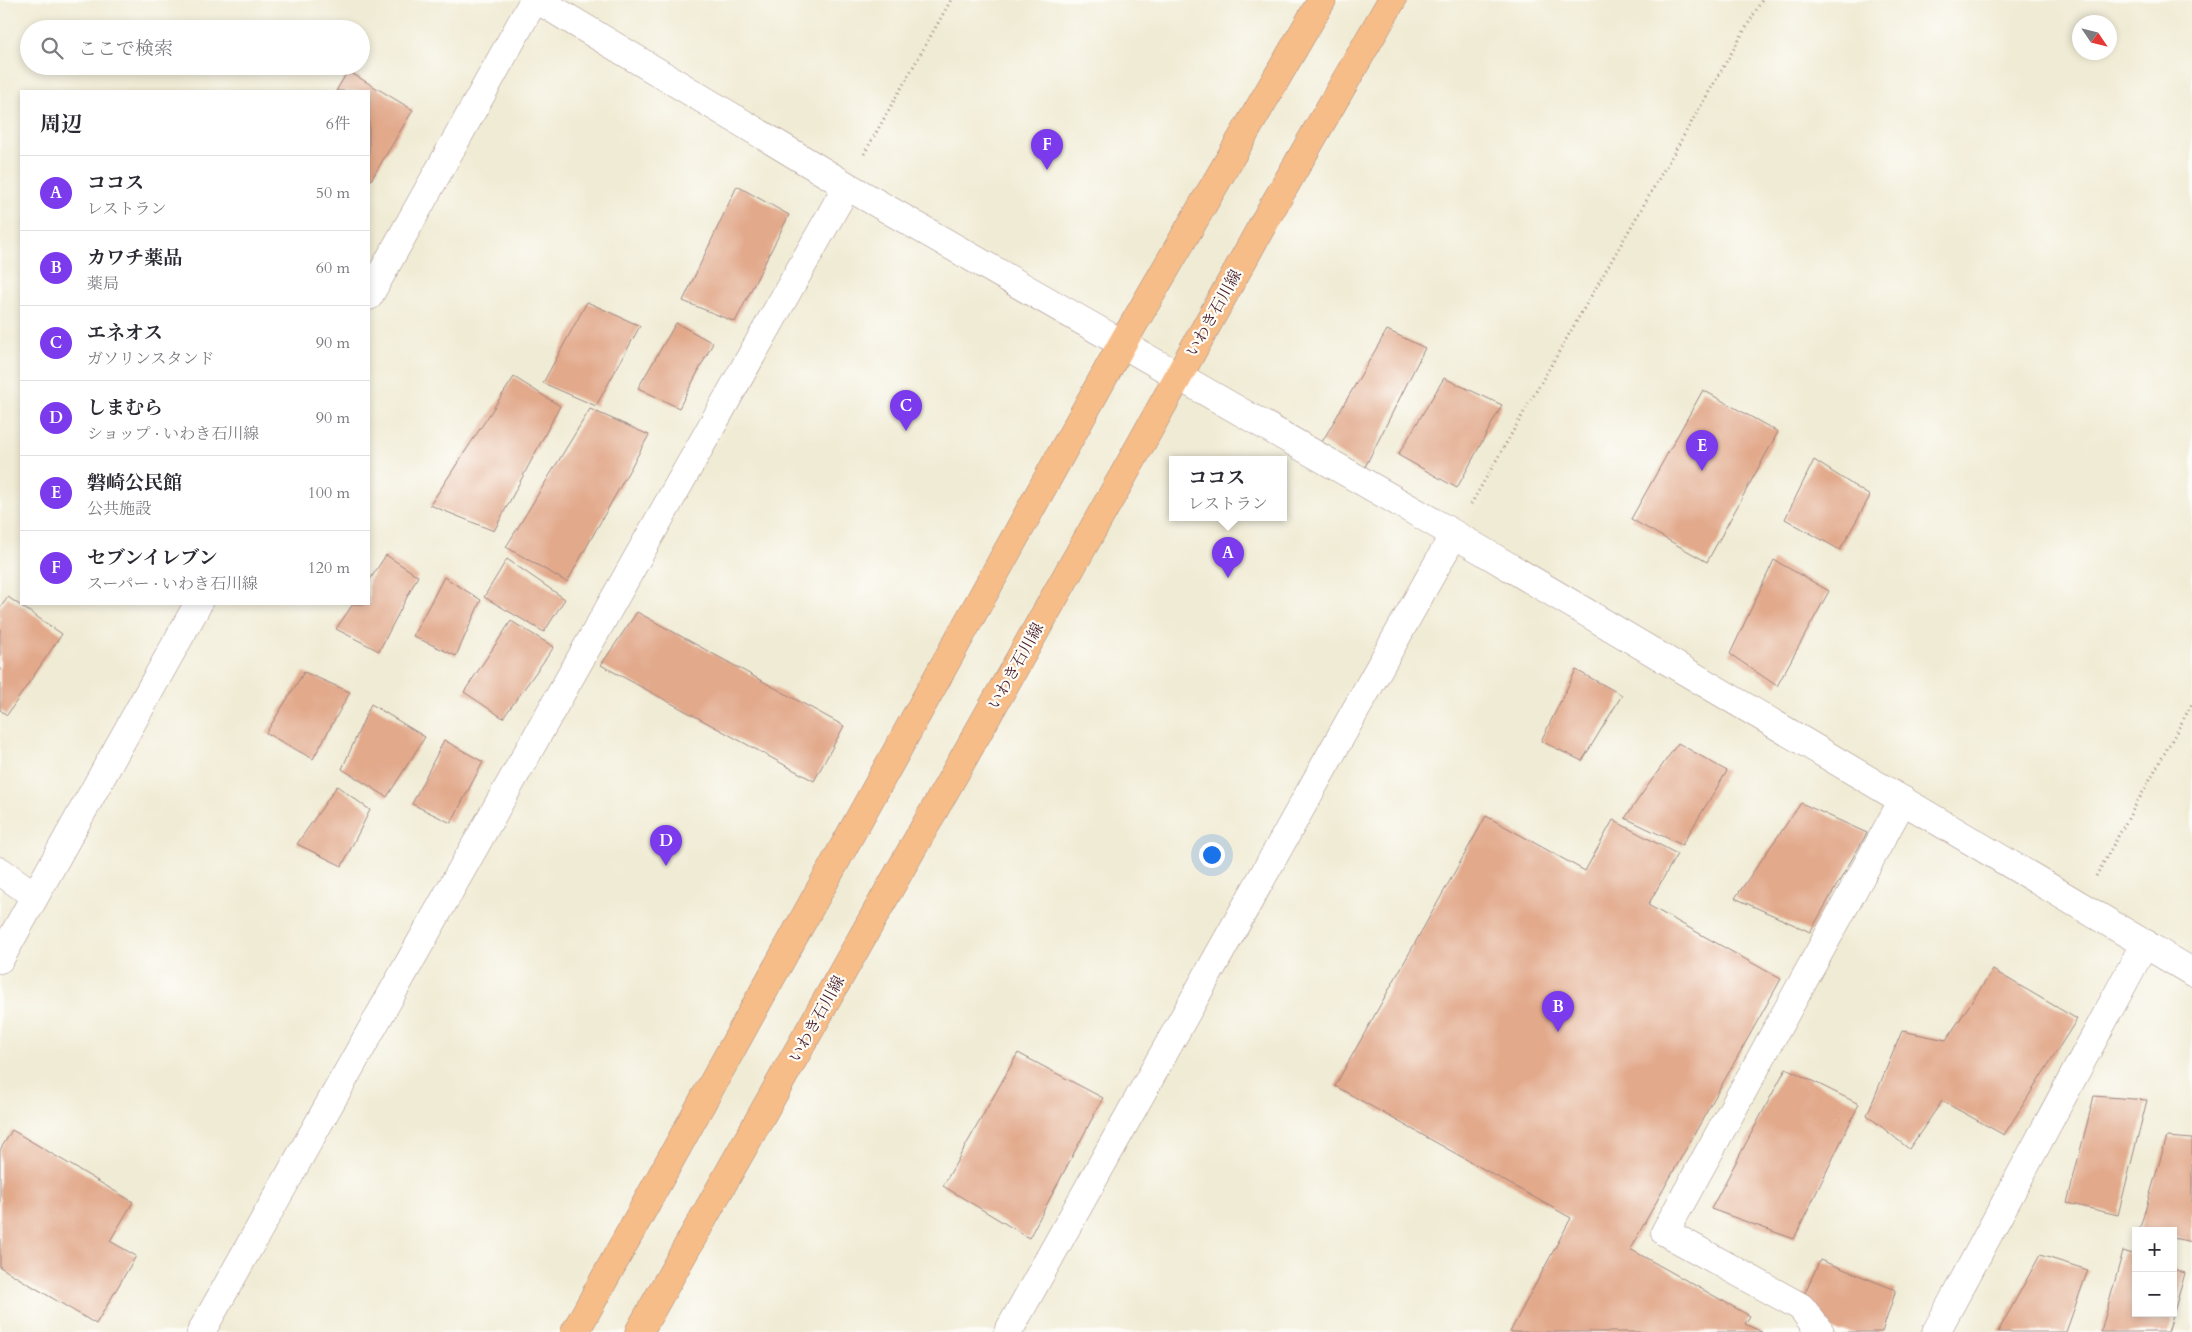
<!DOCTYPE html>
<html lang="ja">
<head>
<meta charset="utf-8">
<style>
	:root { --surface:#fff; --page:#f7f7f7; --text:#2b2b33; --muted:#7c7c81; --line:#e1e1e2; --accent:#7c3aed }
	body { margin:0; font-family:Cardo,"Noto Serif JP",serif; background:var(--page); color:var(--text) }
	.controls { position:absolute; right:15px; bottom:15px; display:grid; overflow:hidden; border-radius:0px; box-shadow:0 2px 8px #0003 }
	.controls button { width:45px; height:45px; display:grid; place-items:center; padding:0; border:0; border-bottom:1px solid var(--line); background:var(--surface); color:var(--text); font:25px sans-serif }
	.compass { position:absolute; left:2072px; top:15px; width:45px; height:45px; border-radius:50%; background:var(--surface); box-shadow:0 2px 8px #0003; rotate:125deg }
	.you { position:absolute; left:1211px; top:854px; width:18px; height:18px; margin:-12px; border:4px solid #fff; border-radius:50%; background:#1a73e8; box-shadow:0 0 0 8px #1a73e833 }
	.badge { display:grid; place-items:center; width:32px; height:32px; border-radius:50%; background:var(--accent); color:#fff; font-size:16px; font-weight:700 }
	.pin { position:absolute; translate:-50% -41px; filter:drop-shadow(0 1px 2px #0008) }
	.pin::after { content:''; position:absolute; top:26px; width:18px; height:15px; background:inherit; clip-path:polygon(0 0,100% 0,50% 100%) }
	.popup { position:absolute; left:1169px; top:456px; width:118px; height:65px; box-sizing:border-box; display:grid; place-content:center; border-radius:0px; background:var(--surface); filter:drop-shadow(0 1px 4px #0005); font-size:16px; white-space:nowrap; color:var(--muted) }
	.popup b { font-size:19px; color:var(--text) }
	.popup::after { content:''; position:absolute; left:50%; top:100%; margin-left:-10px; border:10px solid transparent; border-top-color:var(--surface) }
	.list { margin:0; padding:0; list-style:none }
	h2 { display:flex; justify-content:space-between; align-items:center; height:65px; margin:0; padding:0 20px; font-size:21px }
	h2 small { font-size:16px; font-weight:400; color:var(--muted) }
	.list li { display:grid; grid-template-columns:32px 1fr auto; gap:15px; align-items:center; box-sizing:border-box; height:75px; padding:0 20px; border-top:1px solid var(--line) }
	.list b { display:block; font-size:19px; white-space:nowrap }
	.list p { margin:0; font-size:16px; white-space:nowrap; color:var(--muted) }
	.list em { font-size:16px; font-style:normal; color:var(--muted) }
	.icon { flex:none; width:28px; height:28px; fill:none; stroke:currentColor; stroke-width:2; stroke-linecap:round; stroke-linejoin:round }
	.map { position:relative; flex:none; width:2192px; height:1332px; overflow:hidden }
	.search { position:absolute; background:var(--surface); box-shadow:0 2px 8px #0003; left:20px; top:20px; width:350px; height:55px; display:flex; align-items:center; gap:12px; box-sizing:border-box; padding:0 18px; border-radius:28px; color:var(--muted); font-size:19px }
	.panel { position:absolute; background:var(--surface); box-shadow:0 2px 8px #0003; left:20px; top:90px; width:350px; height:515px; border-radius:0px }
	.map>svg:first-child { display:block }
	.building { fill:#e2a98b }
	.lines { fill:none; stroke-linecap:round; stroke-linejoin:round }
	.minor-casing { stroke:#9d8580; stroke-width:29 }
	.major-casing { stroke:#9d8580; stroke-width:29 }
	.path { stroke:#9d8580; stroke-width:3; stroke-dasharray:1 4; stroke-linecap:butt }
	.minor { stroke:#fff; stroke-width:28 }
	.major { stroke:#f7bd88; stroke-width:28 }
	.labels { text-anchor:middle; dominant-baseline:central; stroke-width:4.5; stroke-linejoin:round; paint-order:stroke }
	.street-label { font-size:16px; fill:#4a1f2b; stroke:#fdfcf7 }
</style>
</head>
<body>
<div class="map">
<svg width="2192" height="1332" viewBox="0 0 2192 1332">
	<rect width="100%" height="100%" fill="#fdfcf7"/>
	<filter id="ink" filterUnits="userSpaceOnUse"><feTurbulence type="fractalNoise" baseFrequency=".02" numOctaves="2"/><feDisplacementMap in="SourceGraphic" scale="10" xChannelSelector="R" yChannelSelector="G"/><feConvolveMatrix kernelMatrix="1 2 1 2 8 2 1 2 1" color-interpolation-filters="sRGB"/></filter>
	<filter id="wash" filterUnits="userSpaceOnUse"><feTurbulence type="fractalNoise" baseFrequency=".0096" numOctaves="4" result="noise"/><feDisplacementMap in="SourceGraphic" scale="20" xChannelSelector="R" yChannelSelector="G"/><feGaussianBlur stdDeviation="1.12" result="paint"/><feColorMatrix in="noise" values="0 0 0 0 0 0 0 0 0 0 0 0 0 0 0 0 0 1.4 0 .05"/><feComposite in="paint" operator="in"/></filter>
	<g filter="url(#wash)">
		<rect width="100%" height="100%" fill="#f0ebd4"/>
		<g id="blocks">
			<!-- building -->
			<path class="building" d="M348,71L413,110L371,180L369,179V91H336Z
				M737,186L789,215L735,322L683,301Z
				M587,302L640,326L596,406L543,383Z
				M676,323L713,343L679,408L638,388Z
				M1387,330L1425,348L1364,469L1322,442Z
				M514,377L560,406L494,531L430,505Z
				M1444,378L1502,405L1457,488L1398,455Z
				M1703,390L1778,432L1707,562L1631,519Z
				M590,409L649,435L567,582L506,547Z
				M1814,460L1870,496L1840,550L1785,519Z
				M386,555L418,576L379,651L336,629L353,604H369V581Z
				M507,559L565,599L544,632L484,597Z
				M1774,560L1829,591L1777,686L1730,654Z
				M444,577L481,600L456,656L413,636Z
				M8,597L62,634L7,715L0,710V608Z
				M637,612L844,726L814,781L601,665Z
				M511,621L554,647L503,718L464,692Z
				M1576,670L1622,695L1582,761L1541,741Z
				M304,672L350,692L313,759L266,733Z
				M371,704L425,737L387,797L342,769Z
				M444,740L483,762L451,823L412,804Z
				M1678,743L1727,771L1682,845L1625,818Z
				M337,786L370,810L342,866L297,844Z
				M1801,803L1867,833L1810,932L1735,898Z
				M1486,816L1585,871L1613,820L1677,854L1648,905L1781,979L1630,1249L1750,1316L1745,1324L1762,1332H1510L1571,1218L1335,1086Z
				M1993,970L2077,1019L2004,1135L1942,1101L1909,1149L1867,1115L1902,1031L1946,1040Z
				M1018,1053L1103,1098L1029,1238L943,1186Z
				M1786,1068L1859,1104L1794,1239L1711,1209Z
				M2094,1096L2147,1100L2118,1215L2067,1203Z
				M12,1130L133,1202L110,1241L136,1256L96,1324L0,1267V1150Z
				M2167,1137L2192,1139V1242L2173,1238V1231H2139Z
				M2123,1251L2136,1255V1313H2174L2168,1332H2101Z
				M2040,1255L2088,1270L2066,1332H1998Z
				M1820,1260L1896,1290L1882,1332H1838L1795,1314Z
				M2173,1269L2185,1273L2174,1312H2173Z"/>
		</g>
	</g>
	<g filter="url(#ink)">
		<use href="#blocks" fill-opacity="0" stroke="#9d8580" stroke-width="1"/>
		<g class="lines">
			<defs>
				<path id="minor" d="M538,0L847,186L1454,534L2192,972
					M369,296L534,0
					M0,871L35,896
					M0,959L198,604
					M201,1332L847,186
					M1008,1332L1454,534
					M1820,1332L1801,1307L1665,1232L1903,800
					M1936,1332L2145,943"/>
				<path id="major" d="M575,1332L1122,344L1322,0
					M639,1332L1132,460L1268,215L1392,0"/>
			</defs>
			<!-- minor casing -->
			<use href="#minor" class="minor-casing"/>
			<!-- major casing -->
			<use href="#major" class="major-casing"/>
			<!-- path -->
			<path class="path" d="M864,154L951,0
				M1471,504L1762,0
				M2096,876L2192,704"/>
			<!-- minor -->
			<use href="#minor" class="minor"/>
			<!-- major -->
			<use href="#major" class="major"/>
		</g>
	</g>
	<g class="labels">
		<!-- street labels -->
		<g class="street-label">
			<text transform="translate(1214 313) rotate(-61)">いわき石川線</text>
			<text transform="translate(1016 666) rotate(-61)">いわき石川線</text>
			<text transform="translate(817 1019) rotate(-61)">いわき石川線</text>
		</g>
	</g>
</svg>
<div class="controls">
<button>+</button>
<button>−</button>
</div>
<svg class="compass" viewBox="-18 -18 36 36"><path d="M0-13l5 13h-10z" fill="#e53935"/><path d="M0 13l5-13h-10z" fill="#7c7c81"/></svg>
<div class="you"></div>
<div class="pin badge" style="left:1228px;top:578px">A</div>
<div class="popup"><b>ココス</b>レストラン</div>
<div class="pin badge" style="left:1558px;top:1032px">B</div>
<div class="pin badge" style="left:906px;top:431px">C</div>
<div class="pin badge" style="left:666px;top:866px">D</div>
<div class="pin badge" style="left:1702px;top:471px">E</div>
<div class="pin badge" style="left:1047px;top:170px">F</div>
<div class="search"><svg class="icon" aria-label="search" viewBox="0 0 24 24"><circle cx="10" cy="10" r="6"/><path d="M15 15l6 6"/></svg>ここで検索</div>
<section class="panel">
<h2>周辺<small>6件</small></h2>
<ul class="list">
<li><span class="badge">A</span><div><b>ココス</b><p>レストラン</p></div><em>50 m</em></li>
<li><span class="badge">B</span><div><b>カワチ薬品</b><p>薬局</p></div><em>60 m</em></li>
<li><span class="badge">C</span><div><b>エネオス</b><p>ガソリンスタンド</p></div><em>90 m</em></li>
<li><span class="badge">D</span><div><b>しまむら</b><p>ショップ · いわき石川線</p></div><em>90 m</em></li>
<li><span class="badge">E</span><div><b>磐崎公民館</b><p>公共施設</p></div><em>100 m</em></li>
<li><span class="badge">F</span><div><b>セブンイレブン</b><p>スーパー · いわき石川線</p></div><em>120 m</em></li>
</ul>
</section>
</div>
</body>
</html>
